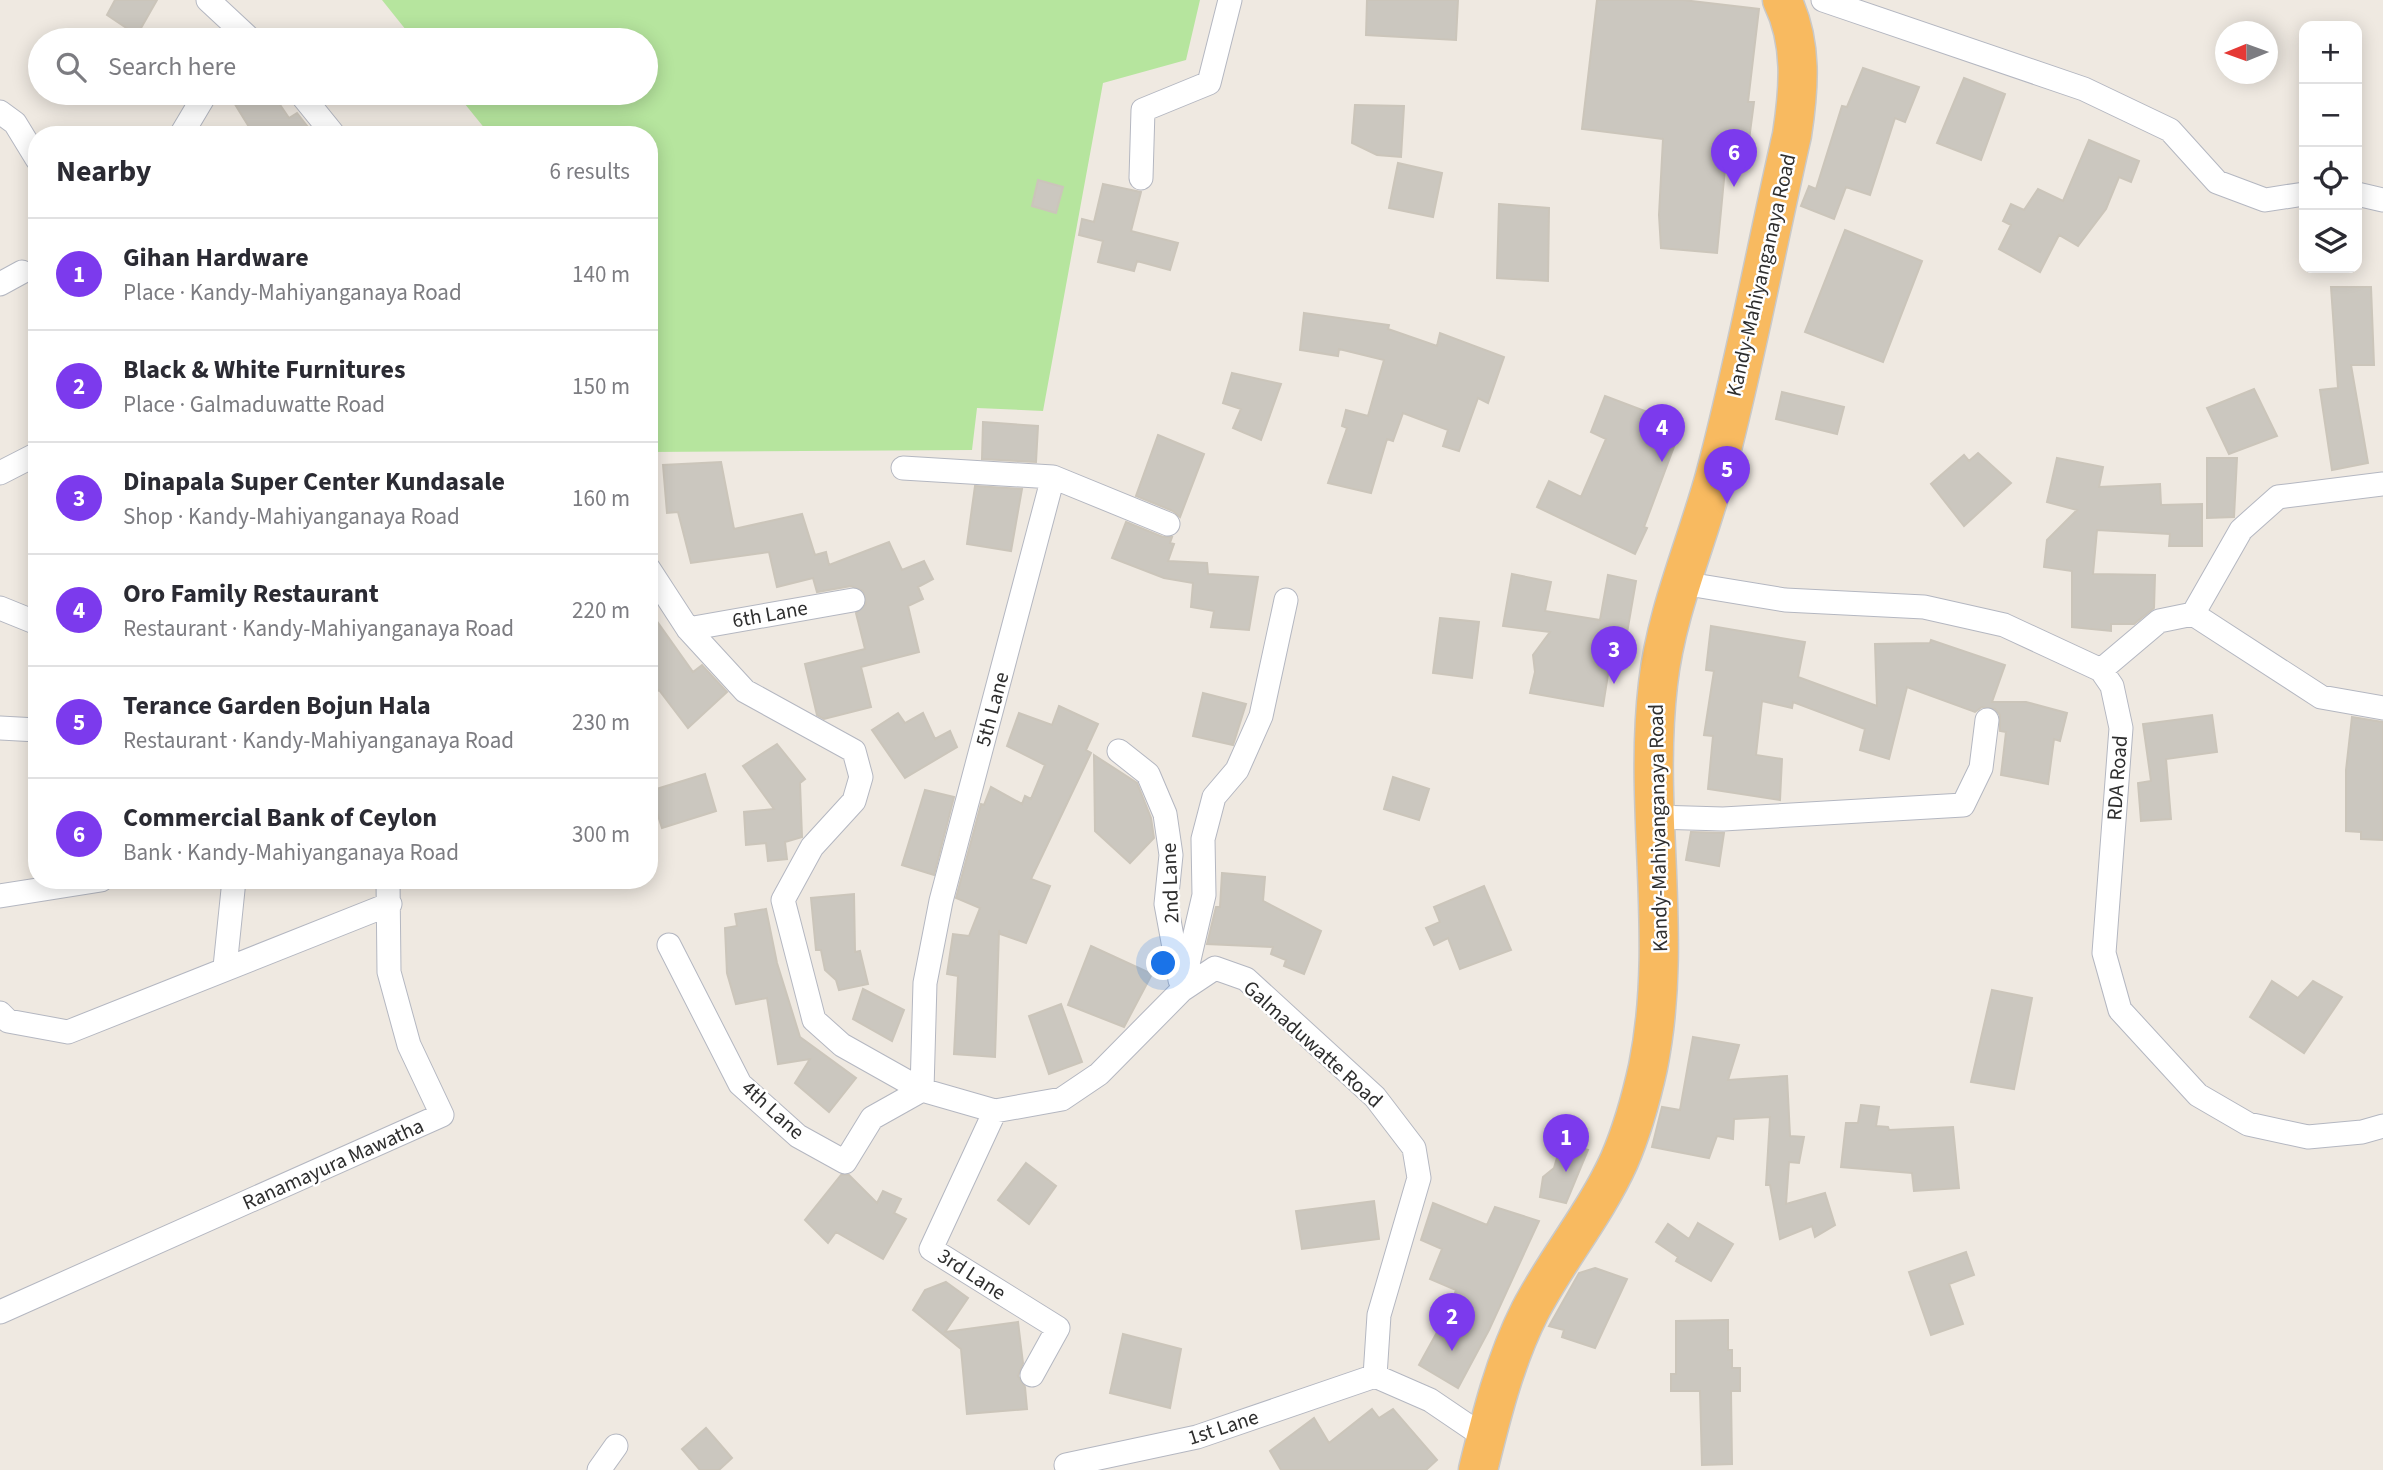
<!DOCTYPE html>
<html lang="en">
<head>
<meta charset="utf-8">
<style>
	:root { --surface:#fff; --page:#f2f2f3; --text:#2b2b33; --muted:#7c7c81; --line:#e1e1e2; --accent:#7c3aed }
	body { margin:0; font-family:"Source Sans 3",sans-serif; background:var(--page); color:var(--text) }
	.controls { position:absolute; right:21px; top:21px; display:grid; overflow:hidden; border-radius:14px; box-shadow:0 4px 18px #0003 }
	.controls button { width:63px; height:63px; display:grid; place-items:center; padding:0; border:0; border-bottom:2px solid var(--line); background:var(--surface); color:var(--text); font:35px sans-serif }
	.compass { position:absolute; left:2215px; top:21px; width:63px; height:63px; border-radius:50%; background:var(--surface); box-shadow:0 4px 18px #0003; rotate:269deg }
	.you { position:absolute; left:1164px; top:964px; width:24px; height:24px; margin:-18px; border:5px solid #fff; border-radius:50%; background:#1a73e8; box-shadow:0 0 0 10px #1a73e833 }
	.badge { display:grid; place-items:center; width:46px; height:46px; border-radius:50%; background:var(--accent); color:#fff; font-size:23px; font-weight:700 }
	.pin { position:absolute; translate:-50% -58px; filter:drop-shadow(0 2px 4px #0008) }
	.pin::after { content:''; position:absolute; top:37px; width:24px; height:21px; background:inherit; clip-path:polygon(0 0,100% 0,50% 100%) }
	.list { margin:0; padding:0; list-style:none }
	h2 { display:flex; justify-content:space-between; align-items:center; height:91px; margin:0; padding:0 28px; font-size:30px }
	h2 small { font-size:23px; font-weight:400; color:var(--muted) }
	.list li { display:grid; grid-template-columns:46px 1fr auto; gap:21px; align-items:center; box-sizing:border-box; height:112px; padding:0 28px; border-top:2px solid var(--line) }
	.list b { display:block; font-size:26px; white-space:nowrap }
	.list p { margin:0; font-size:23px; white-space:nowrap; color:var(--muted) }
	.list em { font-size:23px; font-style:normal; color:var(--muted) }
	.icon { flex:none; width:38px; height:38px; fill:none; stroke:currentColor; stroke-width:2; stroke-linecap:round; stroke-linejoin:round }
	.map { position:relative; flex:none; width:2383px; height:1470px; overflow:hidden }
	.search { position:absolute; background:var(--surface); box-shadow:0 4px 18px #0003; left:28px; top:28px; width:630px; height:77px; display:flex; align-items:center; gap:18px; box-sizing:border-box; padding:0 24px; border-radius:38px; color:var(--muted); font-size:26px }
	.panel { position:absolute; background:var(--surface); box-shadow:0 4px 18px #0003; left:28px; top:126px; width:630px; height:763px; border-radius:28px }
	.map>svg:first-child { display:block }
	.green { fill:#b6e59e }
	.building { fill:#cbc7bf; stroke:#cbc5ba; stroke-width:2 }
	.lines { fill:none; stroke-linecap:round; stroke-linejoin:round }
	.minor-casing { stroke:#b4b7c1; stroke-width:25 }
	.trunk-casing { stroke:#c9c9c9; stroke-width:41 }
	.minor { stroke:#fff; stroke-width:23 }
	.trunk { stroke:#f8ba60; stroke-width:38 }
	.labels { text-anchor:middle; dominant-baseline:central; stroke-width:5; stroke-linejoin:round; paint-order:stroke }
	.street-label { font-size:21px; fill:#2e2e2e; stroke:#fff }
</style>
</head>
<body>
<div class="map">
<svg width="2383" height="1470" viewBox="0 0 2383 1470">
	<rect width="100%" height="100%" fill="#efe9e1"/>
	<!-- green -->
	<path class="green" d="M382,0H1200L1186,60L1103,83L1043,411L977,408L972,450L649,452V135H490L456,93H646V40H414Z"/>
	<!-- building -->
	<path class="building" d="M115,0H157L137,35L107,15Z
		M1367,0H1458L1456,40L1366,35Z
		M1597,0H1683L1759,9L1748,102H1754L1749,140L1728,137L1717,253L1661,248L1659,215L1663,139L1582,129Z
		M1863,68L1919,87L1905,122L1895,118L1870,195L1846,187L1834,219L1801,206L1809,186L1816,189L1842,106L1847,107Z
		M1964,78L2005,94L1981,160L1937,143Z
		M228,93H272L289,118L297,113L314,135H254Z
		M1355,105L1404,106L1401,157L1377,155L1352,143Z
		M2089,140L2139,161L2131,182L2119,177L2106,209L2078,246L2059,235L2040,272L1999,249L2011,225L2003,221L2011,204L2024,210L2038,189L2063,201Z
		M1398,163L1442,173L1433,217L1389,208Z
		M1038,180L1063,187L1056,213L1032,206Z
		M1103,184L1141,192L1131,231L1178,243L1170,270L1137,261L1134,271L1098,262L1103,241L1079,235L1082,219L1094,222Z
		M1499,204L1549,208L1548,281L1497,278Z
		M1845,230L1922,261L1883,362L1805,332Z
		M2331,287H2371L2374,365H2351L2368,463L2332,470L2320,390L2338,388Z
		M1304,313L1389,325L1388,329L1437,346L1440,333L1504,357L1488,403L1478,398L1459,451L1443,446L1448,430L1403,413L1393,441L1387,439L1371,493L1328,483L1347,428L1342,426L1346,410L1368,416L1384,360L1339,349L1338,356L1300,350Z
		M1232,373L1281,384L1261,440L1233,428L1241,409L1223,403Z
		M2254,389L2277,436L2229,454L2207,408Z
		M1782,392L1844,407L1837,434L1776,419Z
		M1605,396L1682,425L1644,527L1647,528L1635,554L1537,507L1549,481L1581,497L1606,439L1591,432Z
		M983,422L1038,426L1036,462L982,459Z
		M1158,435L1204,454L1180,517L1173,511L1136,496Z
		M1978,453L2011,483L1964,526L1931,484L1964,455L1969,461Z
		M2057,458L2103,467L2099,487L2160,484L2161,505L2202,504V546H2169L2170,534L2097,530L2093,574L2155,575L2154,608L2134,624H2111V631L2072,627V571L2044,567L2047,540L2077,510L2047,502Z
		M2207,458H2237L2234,517L2207,518Z
		M721,462L734,529L802,514L815,555L826,552L829,565L889,542L902,570L924,561L933,579L918,587L923,599L908,606L919,652L861,667L871,707L824,719L817,715L805,664L865,649L856,613L866,604L863,591L851,586L817,592L813,578L777,587L769,552L691,563L678,512L667,513L663,465Z
		M975,486L1022,489L1011,551L967,544Z
		M1126,522L1163,537H1172L1170,543L1174,544L1168,561L1207,563L1208,574L1258,577L1249,630L1211,627L1214,611L1191,607L1193,583L1164,578L1112,558Z
		M1512,574L1551,582L1545,611L1600,620L1608,575L1636,581L1627,633L1615,630L1603,706L1530,693L1535,672L1533,655L1550,632L1503,626Z
		M649,610L693,672L702,665L727,692L688,728L659,690L649,698Z
		M1440,618L1479,622L1472,678L1433,673Z
		M1711,626L1805,642L1798,677L1877,706L1875,644L1930,643L1931,640L2005,665L1992,702H2026L2067,713L2060,741L2054,739L2048,784L2001,775L2006,732L2000,731V715L1995,709L1982,707L1975,712L1907,687L1889,759L1860,750L1865,729L1793,702L1792,708L1762,701L1756,755L1782,759L1780,800L1708,789L1713,736L1704,735L1714,671L1706,670Z
		M1203,693L1246,704L1233,745L1193,736Z
		M1059,706L1098,724L1086,750L1091,753L1031,879L1050,886L1026,943L1000,934L999,930L995,1057L954,1054L958,976L947,974L953,934L969,936L980,908L956,898L981,804L984,805L991,787L1022,804L1025,796L1031,799L1045,765L1007,746L1019,713L1052,725Z
		M898,713L905,723L923,713L935,739L950,731L957,747L905,778L872,730Z
		M2212,715L2217,752L2166,759L2171,819L2141,821L2138,783L2151,781L2143,724Z
		M2352,717L2383,722V840L2361,839V832L2346,831V770Z
		M777,744L805,779L800,783L802,837L785,842L787,859L768,861L766,843L746,845L744,812L774,809L743,766Z
		M1094,755L1137,783L1151,818L1154,838L1130,863L1095,831Z
		M705,774L716,811L662,828L650,791Z
		M1393,777L1429,789L1419,820L1384,809Z
		M925,790L954,797L934,875L902,865Z
		M1691,832L1724,833L1719,866L1686,860Z
		M1222,873L1265,877L1263,901L1321,931L1304,974L1284,966L1286,960L1271,954L1273,947L1207,944L1216,907H1220Z
		M1484,886L1511,950L1460,969L1448,938L1434,945L1426,928L1440,922L1434,907Z
		M854,894L855,952L860,951L868,984L839,990L836,980L825,970L821,950H816L811,898Z
		M766,909L777,963L800,1037L856,1078L829,1112L795,1083L810,1059L778,1064L767,998L736,1004L727,973L725,928L737,926L735,914Z
		M1091,946L1152,974L1124,1027L1068,1005Z
		M2272,981L2298,998L2313,981L2342,997L2304,1053L2250,1017Z
		M863,989L904,1010L892,1041L853,1019Z
		M1992,990L2032,998L2014,1089L1971,1082Z
		M1061,1004L1082,1062L1049,1074L1029,1016Z
		M1693,1037L1739,1045L1728,1080L1787,1076L1790,1136L1804,1137L1799,1163L1789,1162L1786,1204L1825,1193L1835,1225L1815,1237L1812,1226L1780,1239L1770,1185H1766L1770,1117L1734,1119L1733,1139L1717,1136L1709,1158L1652,1147L1662,1107L1680,1110Z
		M1861,1105L1879,1107L1876,1126L1888,1127L1889,1130L1953,1127L1959,1188L1914,1191L1912,1173L1841,1167L1846,1123H1858Z
		M1572,1145L1588,1150L1566,1203L1540,1197L1543,1177L1554,1168L1559,1151Z
		M1026,1163L1056,1186L1029,1224L998,1200Z
		M841,1175H849L877,1203L883,1191L901,1199L894,1213L906,1219L883,1259L836,1232L828,1243L805,1220Z
		M1374,1201L1379,1239L1302,1249L1296,1211Z
		M1433,1203L1487,1225L1495,1207L1539,1221L1489,1330L1458,1388L1419,1365L1446,1316L1456,1290L1430,1279L1442,1249L1421,1240Z
		M1698,1223L1733,1244L1711,1281L1676,1261L1678,1257L1656,1242L1668,1224L1689,1239Z
		M1966,1252L1974,1275L1949,1284L1963,1324L1931,1335L1909,1272Z
		M1595,1268L1627,1279L1595,1348L1562,1337L1564,1330L1549,1326L1579,1273Z
		M946,1282L968,1298L945,1332L1018,1322L1023,1363L1018,1376L1025,1387L1027,1409L967,1414L961,1349L913,1310L925,1290Z
		M1728,1320V1350H1732V1368H1740V1391H1731L1732,1464L1702,1465L1700,1391H1671V1374H1676V1321Z
		M1123,1334L1181,1349L1170,1408L1110,1393Z
		M1372,1409L1379,1418L1393,1409L1437,1460L1426,1470H1281L1270,1451L1314,1418L1329,1443Z
		M706,1428L732,1458L719,1470H700L682,1449Z"/>
	<g class="lines">
		<defs>
			<path id="minor" d="M208,0L251,40
				M1823,0L2084,89L2170,130L2217,182L2265,200L2304,194
				M300,93L334,135
				M0,112L15,123L37,159
				M181,135L206,93
				M1141,178L1143,110L1209,83L1230,0
				M2357,194L2383,200
				M0,284L22,272
				M0,473L37,454
				M1053,477L1168,524
				M649,569L688,629L745,691L854,751L861,777L854,801L812,847L783,900L814,1020L842,1045L922,1090L995,1111L1062,1099L1099,1074L1182,990L1215,968L1246,979L1375,1097L1414,1148L1419,1178L1379,1315L1375,1376L1430,1400L1486,1438
				M1682,583L1785,600L1924,607L2004,625L2101,670L2112,686L2121,728L2104,953L2120,1010L2198,1095L2248,1124L2308,1137L2362,1132L2383,1126
				M0,608L37,623
				M2193,614L2321,697L2383,708
				M688,629L853,600
				M2101,670L2159,621L2193,614L2241,530L2278,497L2383,484
				M0,728L37,730
				M1119,751L1148,774L1165,814L1171,855L1166,904L1180,980
				M1655,817L1723,819L1963,805L1981,768L1987,720
				M0,896L101,880
				M669,945L740,1084L798,1136L845,1162L872,1118L922,1090L925,983L941,901L1053,477L903,468
				M225,967L234,880
				M1182,990L1204,895L1203,839L1214,797L1237,770L1261,716L1286,600
				M0,1013L8,1021L68,1032L390,904
				M995,1111L931,1249L1058,1328L1032,1375
				M0,1312L442,1115L409,1045L389,972L388,880
				M1066,1465L1197,1437L1375,1376
				M599,1470L616,1446"/>
			<path id="trunk" d="M1478,1470C1491,1417 1505,1360 1530,1311C1557,1259 1595,1214 1619,1161C1632,1131 1641,1099 1648,1067C1674,938 1643,812 1658,684C1666,612 1696,545 1715,476C1745,364 1766,248 1792,135C1799,89 1803,43 1782,0"/>
		</defs>
		<!-- minor casing -->
		<use href="#minor" class="minor-casing"/>
		<!-- trunk casing -->
		<use href="#trunk" class="trunk-casing"/>
		<!-- minor -->
		<use href="#minor" class="minor"/>
		<!-- trunk -->
		<use href="#trunk" class="trunk"/>
	</g>
	<g class="labels">
		<!-- street labels -->
		<g class="street-label">
			<text transform="translate(1761 275) rotate(-77)">Kandy-Mahiyanganaya Road</text>
			<text transform="translate(770 614) rotate(-10)">6th Lane</text>
			<text transform="translate(992 709) rotate(-75)">5th Lane</text>
			<text transform="translate(2117 778) rotate(-86)">RDA Road</text>
			<text transform="translate(1658 828) rotate(-91)">Kandy-Mahiyanganaya Road</text>
			<text transform="translate(1170 883) rotate(-92)">2nd Lane</text>
			<text transform="translate(1313 1044) rotate(42)">Galmaduwatte Road</text>
			<text transform="translate(773 1110) rotate(42)">4th Lane</text>
			<text transform="translate(333 1164) rotate(-24)">Ranamayura Mawatha</text>
			<text transform="translate(972 1274) rotate(33)">3rd Lane</text>
			<text transform="translate(1223 1427) rotate(-18)">1st Lane</text>
		</g>
	</g>
</svg>
<div class="controls">
<button>+</button>
<button>−</button>
<button><svg class="icon" aria-label="locate" viewBox="0 0 24 24"><circle cx="12" cy="12" r="6"/><path d="M12 2v4M12 18v4M2 12h4M18 12h4"/></svg></button>
<button><svg class="icon" aria-label="layers" viewBox="0 0 24 24"><path d="M12 4l9 5-9 5-9-5zM3 14l9 5 9-5"/></svg></button>
</div>
<svg class="compass" viewBox="-18 -18 36 36"><path d="M0-13l5 13h-10z" fill="#e53935"/><path d="M0 13l5-13h-10z" fill="#7c7c81"/></svg>
<div class="you"></div>
<div class="pin badge" style="left:1566px;top:1172px">1</div>
<div class="pin badge" style="left:1452px;top:1351px">2</div>
<div class="pin badge" style="left:1614px;top:684px">3</div>
<div class="pin badge" style="left:1662px;top:462px">4</div>
<div class="pin badge" style="left:1727px;top:504px">5</div>
<div class="pin badge" style="left:1734px;top:187px">6</div>
<div class="search"><svg class="icon" aria-label="search" viewBox="0 0 24 24"><circle cx="10" cy="10" r="6"/><path d="M15 15l6 6"/></svg>Search here</div>
<section class="panel">
<h2>Nearby<small>6 results</small></h2>
<ul class="list">
<li><span class="badge">1</span><div><b>Gihan Hardware</b><p>Place · Kandy-Mahiyanganaya Road</p></div><em>140 m</em></li>
<li><span class="badge">2</span><div><b>Black &amp; White Furnitures</b><p>Place · Galmaduwatte Road</p></div><em>150 m</em></li>
<li><span class="badge">3</span><div><b>Dinapala Super Center Kundasale</b><p>Shop · Kandy-Mahiyanganaya Road</p></div><em>160 m</em></li>
<li><span class="badge">4</span><div><b>Oro Family Restaurant</b><p>Restaurant · Kandy-Mahiyanganaya Road</p></div><em>220 m</em></li>
<li><span class="badge">5</span><div><b>Terance Garden Bojun Hala</b><p>Restaurant · Kandy-Mahiyanganaya Road</p></div><em>230 m</em></li>
<li><span class="badge">6</span><div><b>Commercial Bank of Ceylon</b><p>Bank · Kandy-Mahiyanganaya Road</p></div><em>300 m</em></li>
</ul>
</section>
</div>
</body>
</html>
